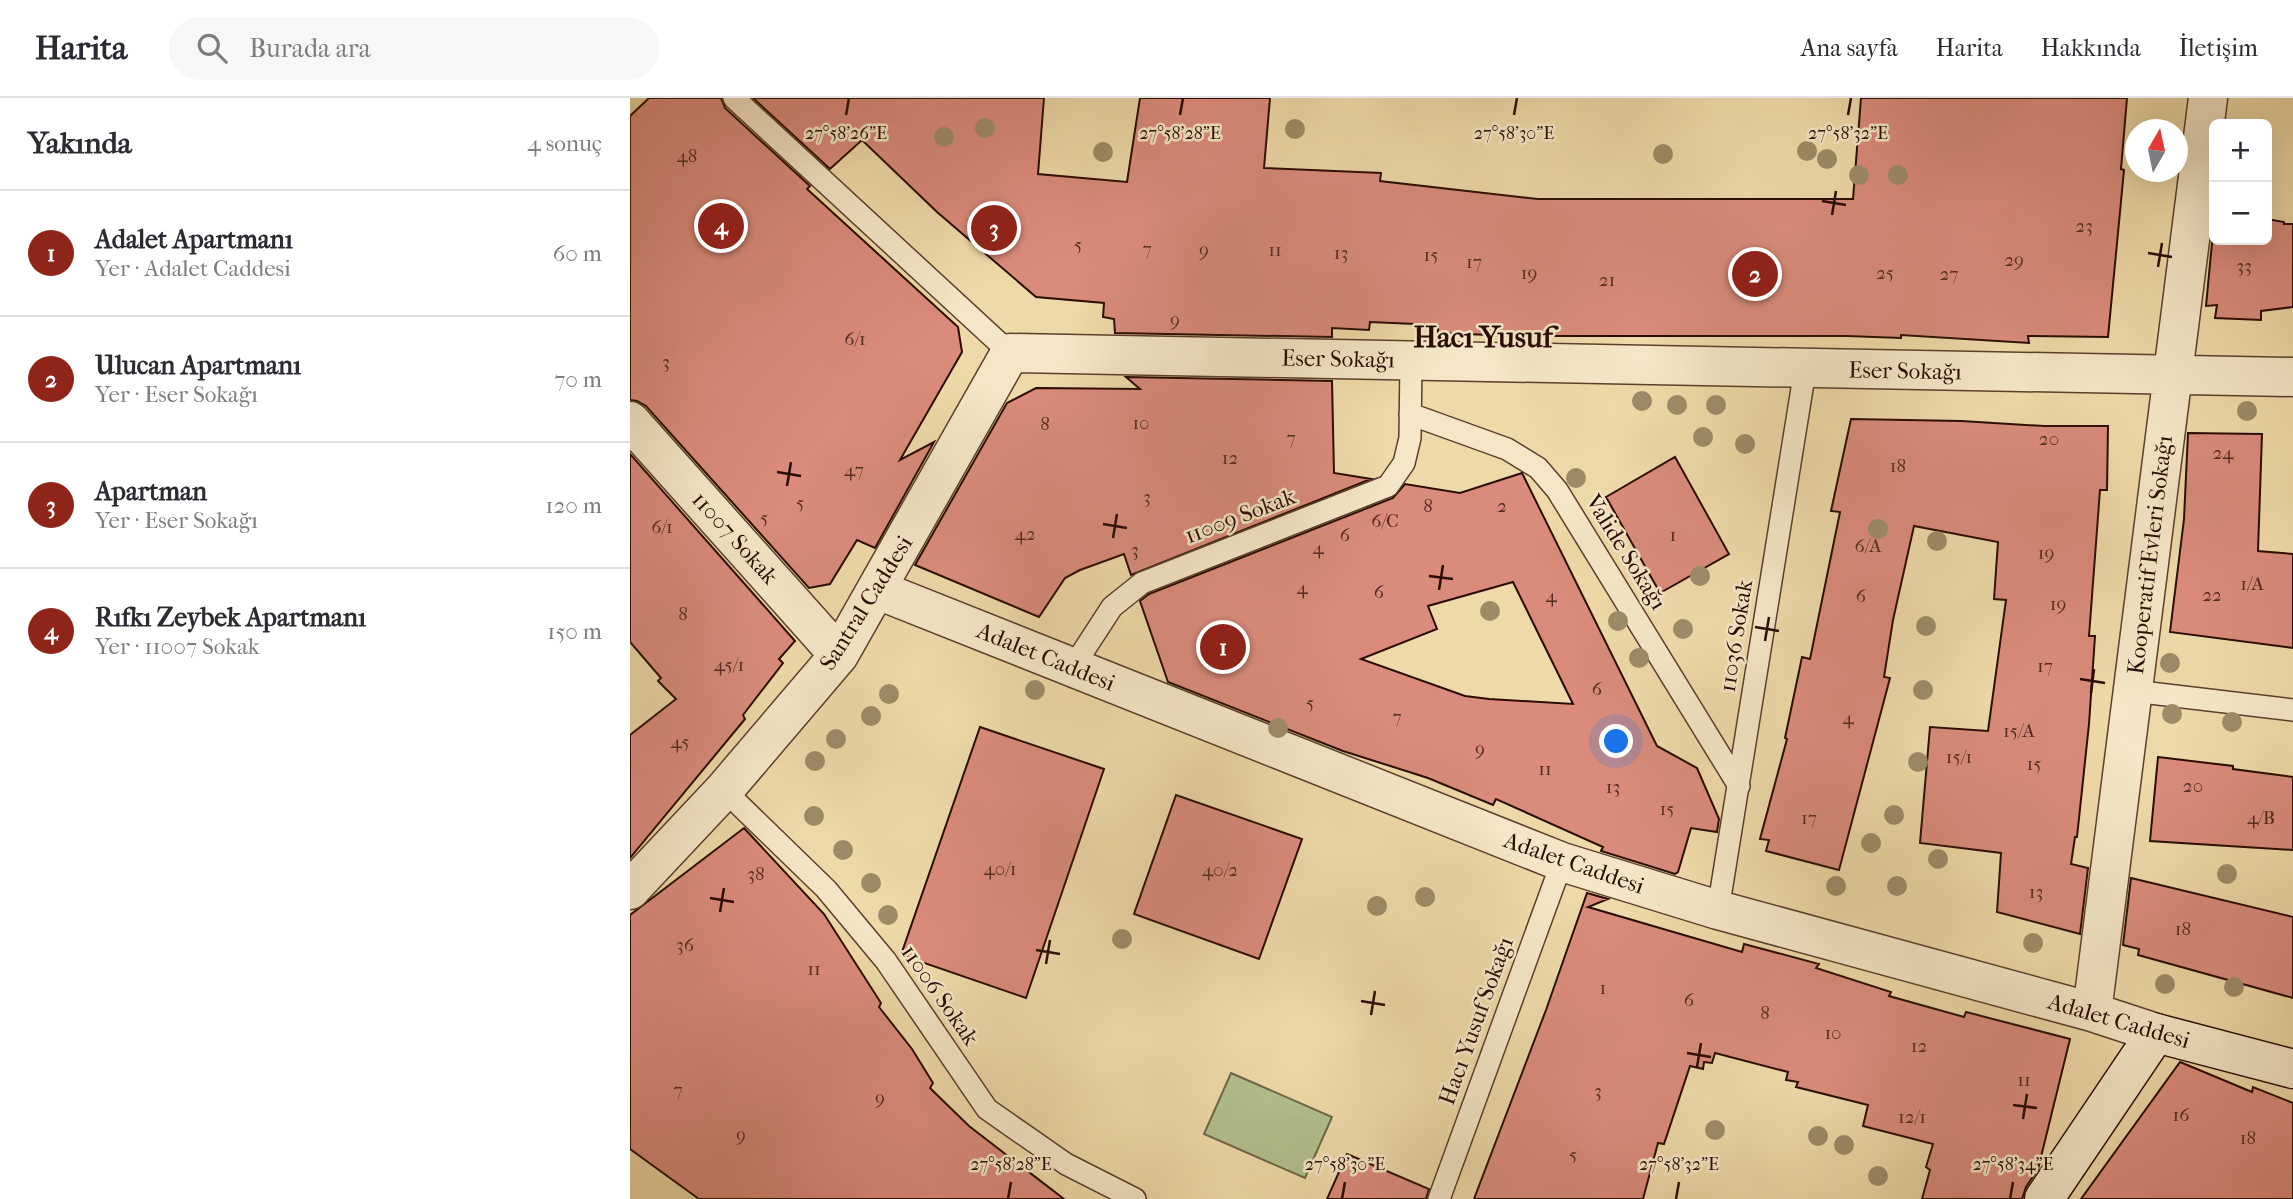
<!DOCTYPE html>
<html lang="tr">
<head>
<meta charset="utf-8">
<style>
	:root { --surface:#fff; --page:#f7f7f7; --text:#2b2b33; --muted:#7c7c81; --line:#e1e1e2; --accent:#8f2418 }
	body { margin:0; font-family:"IM FELL French Canon",serif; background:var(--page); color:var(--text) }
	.controls { position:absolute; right:21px; top:21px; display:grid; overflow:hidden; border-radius:10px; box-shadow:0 7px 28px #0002 }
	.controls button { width:63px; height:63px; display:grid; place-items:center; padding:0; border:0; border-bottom:2px solid var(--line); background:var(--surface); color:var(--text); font:35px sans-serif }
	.compass { position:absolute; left:1495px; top:21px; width:63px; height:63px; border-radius:50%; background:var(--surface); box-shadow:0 7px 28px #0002; rotate:9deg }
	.you { position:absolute; left:987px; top:644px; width:24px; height:24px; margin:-18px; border:5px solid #fff; border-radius:50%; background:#1a73e8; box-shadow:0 0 0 10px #1a73e833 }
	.badge { display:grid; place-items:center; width:46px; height:46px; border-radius:50%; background:var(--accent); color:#fff; font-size:23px; font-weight:700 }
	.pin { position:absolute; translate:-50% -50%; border:4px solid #fff; box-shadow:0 2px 7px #0006 }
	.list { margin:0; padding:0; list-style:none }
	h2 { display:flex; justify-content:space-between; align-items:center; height:91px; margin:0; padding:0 28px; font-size:30px }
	h2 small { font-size:23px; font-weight:400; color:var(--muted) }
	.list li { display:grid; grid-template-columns:46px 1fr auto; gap:21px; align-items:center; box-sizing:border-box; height:126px; padding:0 28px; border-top:2px solid var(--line) }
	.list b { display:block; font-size:26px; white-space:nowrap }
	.list p { margin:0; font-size:23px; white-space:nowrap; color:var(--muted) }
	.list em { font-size:23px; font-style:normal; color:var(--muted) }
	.icon { flex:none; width:38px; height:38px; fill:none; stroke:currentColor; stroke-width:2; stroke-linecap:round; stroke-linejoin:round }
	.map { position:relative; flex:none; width:1663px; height:1101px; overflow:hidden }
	header { display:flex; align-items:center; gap:42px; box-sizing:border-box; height:98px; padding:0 35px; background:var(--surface); border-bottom:2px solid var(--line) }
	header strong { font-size:33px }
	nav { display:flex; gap:38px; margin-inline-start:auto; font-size:24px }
	.search { width:490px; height:63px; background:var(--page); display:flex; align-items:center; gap:18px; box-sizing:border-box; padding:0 24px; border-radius:38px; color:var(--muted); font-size:26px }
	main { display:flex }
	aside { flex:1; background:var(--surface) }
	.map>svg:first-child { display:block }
	.green { fill:#b2c08c; stroke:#6e6648; stroke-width:2 }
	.building { fill:#da8b7b; stroke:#2a0c03; stroke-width:2; fill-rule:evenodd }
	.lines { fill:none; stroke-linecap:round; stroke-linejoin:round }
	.service-casing { stroke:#5b3f2c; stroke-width:24 }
	.minor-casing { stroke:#5b3f2c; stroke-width:41 }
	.secondary-casing { stroke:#2a0c03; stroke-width:41 }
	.service { stroke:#f4e6c6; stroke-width:21 }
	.minor { stroke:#f4e6c6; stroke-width:38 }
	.secondary { stroke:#f4e6c6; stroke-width:38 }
	.tree { fill:#9d8b68 }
	.ticks { fill:none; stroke:#2a0c03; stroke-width:2.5 }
	.labels { text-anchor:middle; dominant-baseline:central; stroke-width:5; stroke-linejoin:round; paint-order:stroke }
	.number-label { font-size:19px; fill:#562c21 }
	.street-label { font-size:23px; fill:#2a0c03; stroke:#f4e6c6 }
	.district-label { font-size:30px; font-weight:bold; fill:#2a0c03; stroke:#f4e6c6 }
	.ticks-label { font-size:18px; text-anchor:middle; fill:#2a0c03; stroke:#f4e6c6; stroke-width:5; stroke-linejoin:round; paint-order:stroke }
</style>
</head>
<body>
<header>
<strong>Harita</strong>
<div class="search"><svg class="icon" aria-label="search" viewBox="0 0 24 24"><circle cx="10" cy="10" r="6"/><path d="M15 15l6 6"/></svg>Burada ara</div>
<nav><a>Ana sayfa</a><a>Harita</a><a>Hakkında</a><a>İletişim</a></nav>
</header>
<main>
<aside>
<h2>Yakında<small>4 sonuç</small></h2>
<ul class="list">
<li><span class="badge">1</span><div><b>Adalet Apartmanı</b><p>Yer · Adalet Caddesi</p></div><em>60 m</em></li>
<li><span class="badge">2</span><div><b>Ulucan Apartmanı</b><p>Yer · Eser Sokağı</p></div><em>70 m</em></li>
<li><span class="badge">3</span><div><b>Apartman</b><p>Yer · Eser Sokağı</p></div><em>120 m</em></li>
<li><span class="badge">4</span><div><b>Rıfkı Zeybek Apartmanı</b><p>Yer · 11007 Sokak</p></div><em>150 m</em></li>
</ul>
</aside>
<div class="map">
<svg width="1663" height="1101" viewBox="0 0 1663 1101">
	<rect width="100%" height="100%" fill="#eed9a8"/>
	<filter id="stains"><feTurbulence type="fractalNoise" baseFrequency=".00286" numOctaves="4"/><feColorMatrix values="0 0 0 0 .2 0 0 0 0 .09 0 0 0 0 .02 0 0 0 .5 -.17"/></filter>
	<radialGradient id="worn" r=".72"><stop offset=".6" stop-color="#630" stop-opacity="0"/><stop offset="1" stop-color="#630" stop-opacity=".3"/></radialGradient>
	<!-- green -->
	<path class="green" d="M601,975L702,1019L675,1080L574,1036Z"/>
	<!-- building -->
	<path class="building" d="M19,0H91L95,10L180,88L177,91L328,229L332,254L270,362L304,344L245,450L227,442L200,486L179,490L16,308L7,303L0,302V18Z
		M123,0H414L408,76L497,84L510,0H640L634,70L751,75L750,83L908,101H1223L1231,0H1497L1491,71L1494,72L1478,239L1398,238L1399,245L1271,237V240L1217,238H888L808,235V227L740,224L739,232L702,230V239L485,235L484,221L473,219L474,205L406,199L307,114L232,42L200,71Z
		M1637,121L1654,124V126H1663V209L1631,213V222L1585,220L1587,207L1576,208L1584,124V142H1637Z
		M496,279L702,283L704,375L741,381L501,477L494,456L450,472L435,480L409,519L285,467L377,305L406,290L510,291Z
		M1221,321L1331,323L1414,328H1478L1477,392H1470L1459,538H1465L1459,626L1447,739H1445L1441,766L1458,770L1450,836L1367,814L1371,755L1290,745L1300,629L1358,633L1376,502L1364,501L1368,444L1284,428L1263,522L1254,579L1260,580L1209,772L1136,753L1139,742L1130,741L1157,641L1155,640L1172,559L1180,561L1210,414L1201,413Z
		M1558,335L1632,336L1628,453L1663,456V550L1540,534L1554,421Z
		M0,356L165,543L149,561L153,565L113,617L115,621L0,760V637L46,601L28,583L31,580L0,544Z
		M1045,359L1099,456L1030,495L976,399Z
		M892,375L1027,648L1067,670L1089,721L1087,734L1061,730L1048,774L1045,776L971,753L973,749L866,701L863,707L798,680L713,653L538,584L510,503L519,496L763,400L775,386L830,395ZM883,484L943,606L859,601L835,598L731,561L807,531L798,508Z
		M350,629L474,671L396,900L271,857Z
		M1528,659L1603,668V671L1663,679V752L1520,743Z
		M546,697L672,741L629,861L504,816Z
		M114,730L194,816L251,905L249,909L282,951L303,985L300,990L339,1028L434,1101H69L0,1051V817Z
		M1501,780L1663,819V900L1508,857L1509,851L1493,847Z
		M957,795L978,801L958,809L1112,854L1114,846L1189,866L1186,870L1261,894L1259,898L1334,919L1336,914L1440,941L1408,1071L1396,1089L1392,1101H1292L1300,1072L1296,1069L1303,1046L1233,1028L1238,1007L1166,989L1168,984L1156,982L1158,974L1085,955L1082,965L1074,964L1073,971L1060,968L1034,1046L1028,1045L1013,1101H844L916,912Z
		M1550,964L1622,994L1623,989L1663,1005V1101H1451Z
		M717,1056L799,1091L796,1101H697Z"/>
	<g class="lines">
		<defs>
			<path id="service" d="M104,0L380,255
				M780,316L877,351L908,370L927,392L1109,688
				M443,569L482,509L512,485L758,388L774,365L780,340L781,263
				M1503,593L1663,612
				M94,692L196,791L256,863L357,1011L436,1066L505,1101
				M1088,812L1175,272
				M809,1101L932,764"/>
			<path id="minor" d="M0,323L209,557
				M248,492L932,764L1088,812L1462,914L1526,935
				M0,792L94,692L209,557L380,255L1663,279
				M1462,914L1578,0"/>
			<path id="secondary" d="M1414,1101L1526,935L1663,971"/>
		</defs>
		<!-- service casing -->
		<use href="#service" class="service-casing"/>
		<!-- minor casing -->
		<use href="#minor" class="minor-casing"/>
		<!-- secondary casing -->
		<use href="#secondary" class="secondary-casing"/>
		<!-- service -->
		<use href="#service" class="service"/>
		<!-- minor -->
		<use href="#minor" class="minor"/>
		<!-- secondary -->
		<use href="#secondary" class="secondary"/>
	</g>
	<!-- trees -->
	<g class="tree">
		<circle cx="355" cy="30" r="10"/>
		<circle cx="665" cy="31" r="10"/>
		<circle cx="314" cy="39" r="10"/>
		<circle cx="1177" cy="53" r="10"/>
		<circle cx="473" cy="54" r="10"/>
		<circle cx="1033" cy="56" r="10"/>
		<circle cx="1197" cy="61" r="10"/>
		<circle cx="1229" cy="77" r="10"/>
		<circle cx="1268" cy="77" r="10"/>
		<circle cx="1012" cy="303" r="10"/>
		<circle cx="1047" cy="307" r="10"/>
		<circle cx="1086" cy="307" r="10"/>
		<circle cx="1617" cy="313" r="10"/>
		<circle cx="1073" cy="339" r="10"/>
		<circle cx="1115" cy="346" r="10"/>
		<circle cx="946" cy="380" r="10"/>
		<circle cx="1248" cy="431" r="10"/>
		<circle cx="1307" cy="443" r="10"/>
		<circle cx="1070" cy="478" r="10"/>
		<circle cx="860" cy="513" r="10"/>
		<circle cx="988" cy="523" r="10"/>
		<circle cx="1296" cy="528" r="10"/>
		<circle cx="1053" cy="531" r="10"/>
		<circle cx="1009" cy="560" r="10"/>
		<circle cx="1540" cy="565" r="10"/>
		<circle cx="405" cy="592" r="10"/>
		<circle cx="1293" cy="592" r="10"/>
		<circle cx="259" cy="596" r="10"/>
		<circle cx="1542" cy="616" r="10"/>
		<circle cx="241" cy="618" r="10"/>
		<circle cx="1602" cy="624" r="10"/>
		<circle cx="648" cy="630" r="10"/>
		<circle cx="206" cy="641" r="10"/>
		<circle cx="185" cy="663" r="10"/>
		<circle cx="1288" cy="664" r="10"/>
		<circle cx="1264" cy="717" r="10"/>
		<circle cx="184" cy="718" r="10"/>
		<circle cx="1241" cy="745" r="10"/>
		<circle cx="213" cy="752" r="10"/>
		<circle cx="1308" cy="761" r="10"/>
		<circle cx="1597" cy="776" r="10"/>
		<circle cx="241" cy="785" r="10"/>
		<circle cx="1206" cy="788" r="10"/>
		<circle cx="1267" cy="788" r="10"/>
		<circle cx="795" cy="799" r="10"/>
		<circle cx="747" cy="808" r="10"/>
		<circle cx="258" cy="817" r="10"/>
		<circle cx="492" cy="841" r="10"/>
		<circle cx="1403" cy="845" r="10"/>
		<circle cx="1535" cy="886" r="10"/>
		<circle cx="1604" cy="889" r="10"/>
		<circle cx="1085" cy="1032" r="10"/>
		<circle cx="1188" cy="1038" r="10"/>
		<circle cx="1214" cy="1047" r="10"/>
		<circle cx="1248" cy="1078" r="10"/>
	</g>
	<!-- ticks -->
	<path class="ticks" d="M216,17L219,0M550,17L553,0M884,17L887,0M1218,17L1221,0M1192,103L1216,107M1202,117L1206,93M1518,155L1542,159M1528,169L1532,145M147,374L171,378M157,388L161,364M473,426L497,430M483,440L487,416M799,478L823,481M809,492L813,467M1125,529L1149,533M1135,543L1139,519M1450,581L1475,585M1461,595L1464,571M80,800L104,804M90,814L94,790M406,852L430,856M416,866L420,842M731,903L755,907M741,917L745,893M1057,955L1081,959M1067,969L1071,945M1383,1007L1407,1010M1393,1021L1397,996M378,1101L381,1084M712,1101L715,1084M1046,1101L1049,1084M1380,1101L1383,1084"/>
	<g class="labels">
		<!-- number labels -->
		<g class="number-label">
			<text x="57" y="58">48</text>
			<text x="1454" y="128">23</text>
			<text x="448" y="147">5</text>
			<text x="517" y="151">7</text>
			<text x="574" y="152">9</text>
			<text x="645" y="152">11</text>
			<text x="711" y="155">13</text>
			<text x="801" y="157">15</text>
			<text x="1384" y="162">29</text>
			<text x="844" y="164">17</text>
			<text x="1614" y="168">33</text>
			<text x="899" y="175">19</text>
			<text x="1255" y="175">25</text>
			<text x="1319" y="176">27</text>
			<text x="977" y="182">21</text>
			<text x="545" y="222">9</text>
			<text x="225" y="241">6/1</text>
			<text x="36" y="264">3</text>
			<text x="511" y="325">10</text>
			<text x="415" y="326">8</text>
			<text x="661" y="340">7</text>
			<text x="1419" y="341">20</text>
			<text x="1593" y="355">24</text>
			<text x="600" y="360">12</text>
			<text x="1268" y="368">18</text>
			<text x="224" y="372">47</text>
			<text x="517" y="399">3</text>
			<text x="170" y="405">5</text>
			<text x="798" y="408">8</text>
			<text x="872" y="408">2</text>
			<text x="134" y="420">5</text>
			<text x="755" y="423">6/C</text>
			<text x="32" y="429">6/1</text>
			<text x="395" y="436">42</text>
			<text x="715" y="437">6</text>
			<text x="1043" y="437">1</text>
			<text x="1238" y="448">6/A</text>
			<text x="688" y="450">4</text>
			<text x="505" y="452">3</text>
			<text x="1416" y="455">19</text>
			<text x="1622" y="486">1/A</text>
			<text x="672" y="490">4</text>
			<text x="749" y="494">6</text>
			<text x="1582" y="497">22</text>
			<text x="921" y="498">4</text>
			<text x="1231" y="498">6</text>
			<text x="1428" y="506">19</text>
			<text x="53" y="516">8</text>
			<text x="99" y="567">45/1</text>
			<text x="1415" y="568">17</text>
			<text x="967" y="591">6</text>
			<text x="680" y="605">5</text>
			<text x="767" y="619">7</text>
			<text x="1218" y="620">4</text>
			<text x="1389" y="633">15/A</text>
			<text x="50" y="644">45</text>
			<text x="850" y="651">9</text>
			<text x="1329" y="659">15/1</text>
			<text x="1404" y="666">15</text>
			<text x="915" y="671">11</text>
			<text x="1563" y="688">20</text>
			<text x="983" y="689">13</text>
			<text x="1037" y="711">15</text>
			<text x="1179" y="720">17</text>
			<text x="1631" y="720">4/B</text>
			<text x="370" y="771">40/1</text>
			<text x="590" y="772">40/2</text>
			<text x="126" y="776">38</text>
			<text x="1406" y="794">13</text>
			<text x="1553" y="831">18</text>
			<text x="55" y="847">36</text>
			<text x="184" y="871">11</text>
			<text x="973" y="890">1</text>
			<text x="1059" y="902">6</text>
			<text x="1135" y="915">8</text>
			<text x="1203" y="935">10</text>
			<text x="1289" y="948">12</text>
			<text x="1394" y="982">11</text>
			<text x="48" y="992">7</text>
			<text x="968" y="993">3</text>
			<text x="250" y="1000">9</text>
			<text x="1551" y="1017">16</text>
			<text x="1282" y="1019">12/1</text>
			<text x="111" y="1037">9</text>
			<text x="1618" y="1040">18</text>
			<text x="943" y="1057">5</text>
		</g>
		<!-- street labels -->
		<g class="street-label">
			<text transform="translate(708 261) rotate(1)">Eser Sokağı</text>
			<text transform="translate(1275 273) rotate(1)">Eser Sokağı</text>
			<text transform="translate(610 418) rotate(-21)">11009 Sokak</text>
			<text transform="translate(105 440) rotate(48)">11007 Sokak</text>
			<text transform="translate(996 454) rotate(58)">Valide Sokağı</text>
			<text transform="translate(1520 457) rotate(-83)">Kooperatif Evleri Sokağı</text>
			<text transform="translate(236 505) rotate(-58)">Santral Caddesi</text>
			<text transform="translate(1106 538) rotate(-81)">11036 Sokak</text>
			<text transform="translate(416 559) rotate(22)">Adalet Caddesi</text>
			<text transform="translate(944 765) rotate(19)">Adalet Caddesi</text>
			<text transform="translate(310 897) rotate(55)">11006 Sokak</text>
			<text transform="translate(846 923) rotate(-70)">Hacı Yusuf Sokağı</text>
			<text transform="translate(1489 923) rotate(16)">Adalet Caddesi</text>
		</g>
		<!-- district labels -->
		<g class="district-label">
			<text x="853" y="239">Hacı Yusuf</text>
		</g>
	</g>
	<g class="ticks-label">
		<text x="216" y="41">27°58'26"E</text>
		<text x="550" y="41">27°58'28"E</text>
		<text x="884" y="41">27°58'30"E</text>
		<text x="1218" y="41">27°58'32"E</text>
		<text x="381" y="1072">27°58'28"E</text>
		<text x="715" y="1072">27°58'30"E</text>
		<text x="1049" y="1072">27°58'32"E</text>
		<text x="1383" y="1072">27°58'34"E</text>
	</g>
	<rect width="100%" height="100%" filter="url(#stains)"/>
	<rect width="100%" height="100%" fill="url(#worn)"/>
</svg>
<div class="controls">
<button>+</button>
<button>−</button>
</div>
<svg class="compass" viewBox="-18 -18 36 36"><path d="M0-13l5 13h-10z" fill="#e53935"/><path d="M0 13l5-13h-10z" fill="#7c7c81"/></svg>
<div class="you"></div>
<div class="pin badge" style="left:593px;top:549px">1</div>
<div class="pin badge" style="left:1125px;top:176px">2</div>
<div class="pin badge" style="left:364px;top:130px">3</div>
<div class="pin badge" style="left:91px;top:128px">4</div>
</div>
</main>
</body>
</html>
